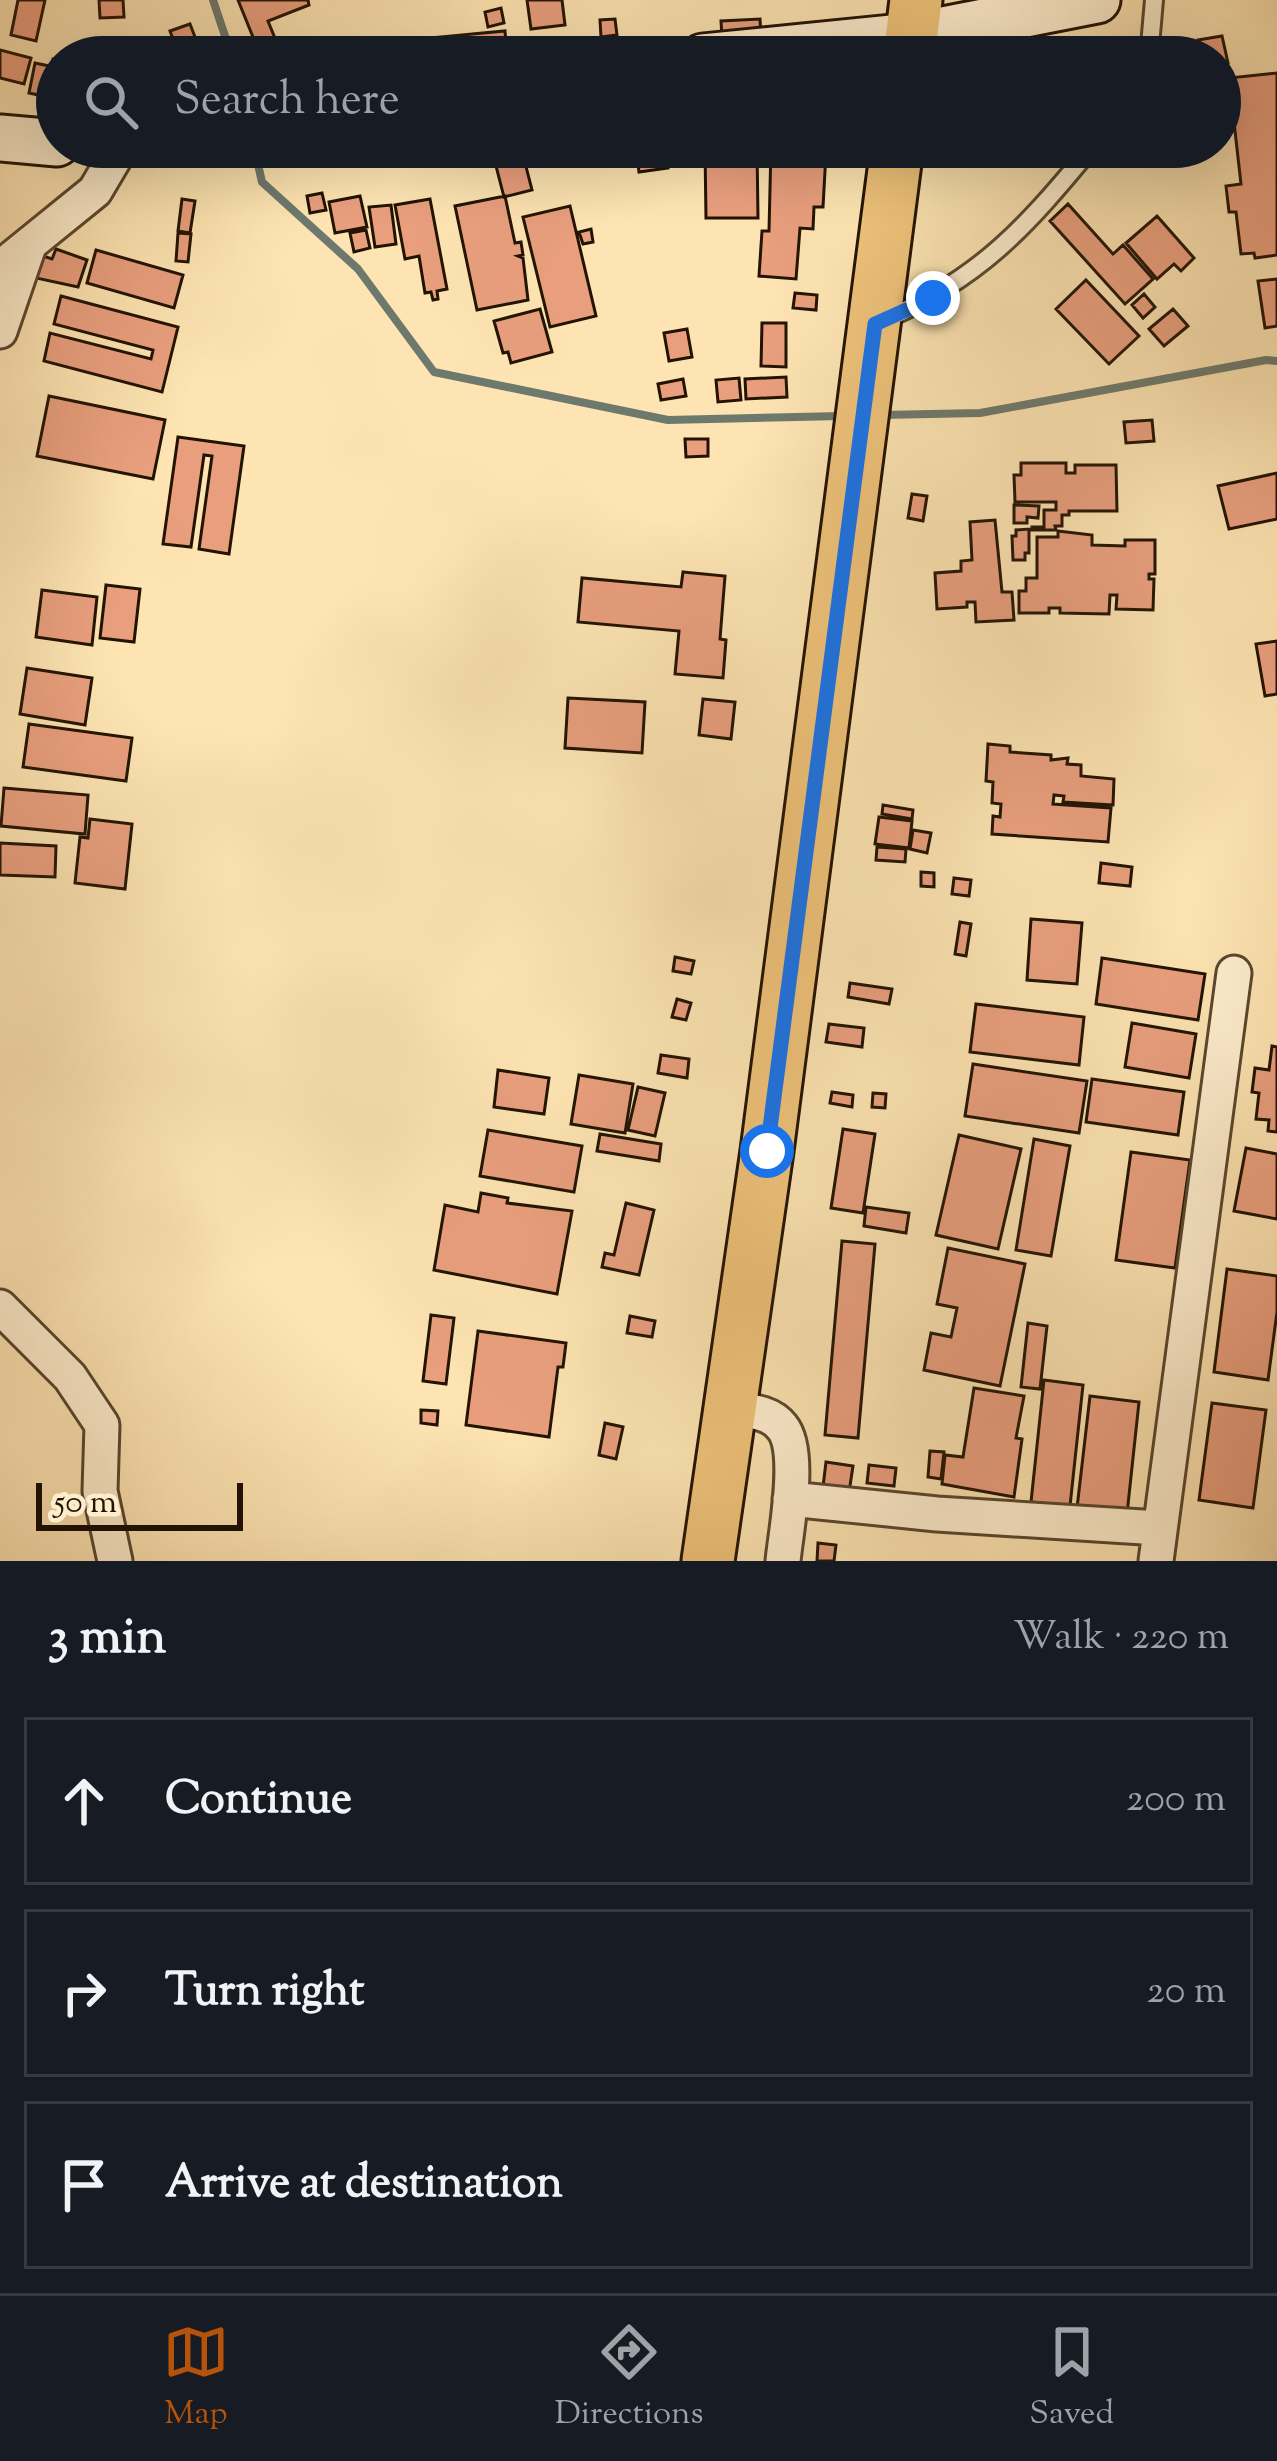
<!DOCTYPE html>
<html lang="en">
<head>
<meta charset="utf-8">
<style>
	:root { --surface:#171b24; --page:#242831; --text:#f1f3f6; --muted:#9ea1a6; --line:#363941; --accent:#b45309 }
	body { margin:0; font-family:"Sorts Mill Goudy",serif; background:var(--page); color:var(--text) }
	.scale { position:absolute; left:36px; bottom:30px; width:207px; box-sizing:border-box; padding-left:12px; border:6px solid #221303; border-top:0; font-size:33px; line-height:42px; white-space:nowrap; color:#221303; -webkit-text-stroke:9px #feedcd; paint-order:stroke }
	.stop { position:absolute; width:36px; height:36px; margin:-27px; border:9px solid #1a73e8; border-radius:50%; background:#fff }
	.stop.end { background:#1a73e8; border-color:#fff; box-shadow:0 3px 12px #0008 }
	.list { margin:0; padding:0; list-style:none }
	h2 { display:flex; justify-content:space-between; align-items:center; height:156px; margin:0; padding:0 48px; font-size:51px }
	h2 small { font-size:39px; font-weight:400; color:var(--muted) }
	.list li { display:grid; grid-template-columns:78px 1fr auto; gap:36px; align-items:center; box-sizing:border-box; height:168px; margin:0 24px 24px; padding:0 24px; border:3px solid var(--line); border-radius:0px }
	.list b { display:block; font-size:45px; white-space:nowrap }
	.list em { font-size:39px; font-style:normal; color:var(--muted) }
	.icon { flex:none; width:66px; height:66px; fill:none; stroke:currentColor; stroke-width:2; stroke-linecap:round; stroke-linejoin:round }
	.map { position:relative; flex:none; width:1277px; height:1561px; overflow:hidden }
	.search { position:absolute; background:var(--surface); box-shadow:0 12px 48px #0002; left:36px; right:36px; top:36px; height:132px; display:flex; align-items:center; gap:30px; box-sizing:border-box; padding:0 42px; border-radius:66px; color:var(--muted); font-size:45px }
	.sheet { height:732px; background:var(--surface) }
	nav { display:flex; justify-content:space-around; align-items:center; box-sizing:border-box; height:168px; border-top:3px solid var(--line); background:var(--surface); font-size:33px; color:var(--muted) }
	nav a { display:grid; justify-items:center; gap:6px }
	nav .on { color:var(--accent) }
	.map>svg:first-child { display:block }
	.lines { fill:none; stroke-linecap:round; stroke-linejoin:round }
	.stream { stroke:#6e796d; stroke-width:8 }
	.building { fill:#e99f7e; stroke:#221303; stroke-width:3 }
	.lane-casing { stroke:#59472f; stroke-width:22 }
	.street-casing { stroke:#59472f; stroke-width:39 }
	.secondary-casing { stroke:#221303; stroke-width:51 }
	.primary-casing { stroke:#221303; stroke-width:57 }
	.lane { stroke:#feedcd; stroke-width:16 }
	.street { stroke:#feedcd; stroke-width:33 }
	.secondary { stroke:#feedcd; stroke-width:45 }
	.primary { stroke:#eec279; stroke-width:51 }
	.route { stroke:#1a73e8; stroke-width:15 }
</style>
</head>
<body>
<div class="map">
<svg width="1277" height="1561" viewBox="0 0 1277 1561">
	<rect width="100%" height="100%" fill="#fde4b2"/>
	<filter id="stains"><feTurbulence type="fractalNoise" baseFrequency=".00167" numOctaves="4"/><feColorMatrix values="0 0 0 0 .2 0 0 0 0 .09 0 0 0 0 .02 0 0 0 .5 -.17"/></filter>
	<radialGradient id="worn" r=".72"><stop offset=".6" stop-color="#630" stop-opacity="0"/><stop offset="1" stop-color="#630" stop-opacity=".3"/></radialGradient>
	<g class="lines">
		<!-- stream -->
		<path class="stream" d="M213,0L232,57
			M254,147L262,182L358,269L434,372L668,420L842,416
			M881,415L980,413L1266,360L1277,361"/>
	</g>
	<!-- building -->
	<path class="building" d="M18,0H45L36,41L11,35Z
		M99,0H123L124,17L100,18Z
		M238,0H308L309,5L268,21L281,53L261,57Z
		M527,0H562L565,25L531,29Z
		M501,8L504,23L488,27L485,12Z
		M615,19L617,35L601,37L600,20Z
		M760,19L761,36L722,38L721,21Z
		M190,24L200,50L179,56L170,31Z
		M505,31L507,57H351L357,53L356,40L373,39V43L391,42L392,47H406V43L429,41V38Z
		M1222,36L1228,63L1220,65V57H1202L1198,40Z
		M554,41L556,57H532L531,43Z
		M0,50L31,58L24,84L0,78Z
		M53,59H57V89H51Z
		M35,63L49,66L43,96L29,93Z
		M1277,73V255L1255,258L1254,253L1241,254L1236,212H1229L1226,186L1241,184L1229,78Z
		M636,147H665L668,168L639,172Z
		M771,147H820V153H826L823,207H814L813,229L800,228L796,279L759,276L762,231H769Z
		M705,148H757L758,218H706Z
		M523,155L532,190L504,197L495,162Z
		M322,193L326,210L310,213L307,196Z
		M360,196L367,227L335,233L329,202Z
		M505,196L515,243L521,242L523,255L518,256L523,258L528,300L477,310L455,206Z
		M182,199L195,201L190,233L178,231Z
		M430,199L447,289L437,291L438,299L433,300L431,292L425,293L419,256L405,259L395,205Z
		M1068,204L1113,254L1123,245L1153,279L1125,304L1050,221Z
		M391,205L396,244L375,247L369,207Z
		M570,206L596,316L550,327L523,217Z
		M1157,216L1194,258L1181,271L1174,264L1157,279L1126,243Z
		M591,229L593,242L583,244L579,232Z
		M366,230L370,248L354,252L350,233Z
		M178,233L191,234L188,262L176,261Z
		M56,249L87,260L78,287L36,278L43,256L52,259Z
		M96,250L183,275L174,308L87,283Z
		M1277,279V326L1265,328L1258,281Z
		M1086,280L1139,336L1109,364L1056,309Z
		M795,293L817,295L816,310L793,308Z
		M1144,294L1155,307L1143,318L1132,305Z
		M61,296L178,327L162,392L44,361L50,333L151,359L153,350L54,324Z
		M540,309L552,352L511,363L508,352L503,353L494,321Z
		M1173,309L1188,326L1164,346L1149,329Z
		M762,323H786V367L761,366Z
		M687,329L692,357L669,361L664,333Z
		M786,377L787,397L746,399L745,379Z
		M739,378L741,400L718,402L716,380Z
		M683,379L686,396L661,400L658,384Z
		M49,396L165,420L153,479L37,456Z
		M1152,420L1154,441L1126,443L1124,422Z
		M178,437L244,446L229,554L199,549L212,456L204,455L191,547L163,544Z
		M685,439H708V456L686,457Z
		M1021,463H1066V473H1075V465H1116L1117,511H1069V515H1062V526H1055L1056,530H1032V527H1044V510H1056V502H1015L1014,475H1021Z
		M1277,473V519L1229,529L1218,486Z
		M912,494L927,496L923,521L908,518Z
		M1014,505L1039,506L1038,518L1027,517V523H1014Z
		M995,520L1002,592H1012L1014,620L976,622L975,602H967V607L937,609L935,573L961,571V561L972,560L970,522Z
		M1029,529V553H1025V560H1013L1012,536H1016V530Z
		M1058,531L1092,535V545L1125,546V540H1155V574H1149V579H1154L1153,610L1116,609L1117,595H1110L1109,614L1060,613V608H1049V613H1019V591H1026V578H1037V537H1058Z
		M683,572L725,576L720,639L726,640L723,678L675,674L679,631L578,622L582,578L681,587Z
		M106,585L140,589L134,642L100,638Z
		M42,590L97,597L92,645L36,637Z
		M1277,641V694L1265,696L1256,644Z
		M27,668L92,678L85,725L20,714Z
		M568,698L645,702L642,753L565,748Z
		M703,699L735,702L731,739L699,735Z
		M29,724L132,738L126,781L23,767Z
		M988,744L1010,746V752L1051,755V760L1068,758L1067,764L1081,765V776L1114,779L1113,805L1063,802L1064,796L1054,795L1053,804L1111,808L1108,842L992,834L993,816L1000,817L1001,804L992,803L993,782L986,781Z
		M4,788L88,795L85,834L1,826Z
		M883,805L913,810L912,819L882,814Z
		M879,817L912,821L909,848L875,844Z
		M90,819L132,824L125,889L75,883L80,837L88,838Z
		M913,830L931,833L927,853L910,849Z
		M0,843L56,846L55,877L0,875Z
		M877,847L906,849L905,862L876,860Z
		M1101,863L1132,867L1130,886L1099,883Z
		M921,872L934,873V887L921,886Z
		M954,878L971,880L969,896L952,894Z
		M1031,919L1082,923L1077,984L1027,980Z
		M960,922L971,924L966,956L955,954Z
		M675,957L694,961L691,974L673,971Z
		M1102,958L1205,974L1198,1020L1096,1004Z
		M850,983L892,989L889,1004L848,997Z
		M677,999L691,1003L686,1020L672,1017Z
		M976,1004L1084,1017L1079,1065L970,1052Z
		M1132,1023L1196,1034L1189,1078L1125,1067Z
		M829,1024L864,1028L862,1047L826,1042Z
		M1272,1046L1277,1047V1132L1268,1131L1269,1120L1256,1119L1259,1093L1252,1092L1255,1068L1269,1070Z
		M661,1055L689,1059L687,1078L658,1073Z
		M973,1064L1087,1081L1079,1133L965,1116Z
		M498,1070L549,1078L544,1114L494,1107Z
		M579,1075L633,1084L625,1133L571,1124Z
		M1092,1079L1184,1092L1178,1135L1086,1122Z
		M638,1087L665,1093L655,1136L628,1130Z
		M832,1092L853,1095L852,1107L830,1103Z
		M873,1093L886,1094L885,1108L872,1107Z
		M843,1129L875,1134L863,1213L831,1208Z
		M488,1130L582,1146L574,1192L480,1176Z
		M600,1134L661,1144L659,1161L597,1151Z
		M959,1135L1021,1149L998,1249L936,1235Z
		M1034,1139L1070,1146L1051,1256L1016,1250Z
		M1246,1148L1277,1154V1219L1234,1211Z
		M1131,1152L1190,1160L1175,1268L1116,1260Z
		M481,1193L508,1198L507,1203L572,1211L557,1294L434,1270L445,1205L478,1212Z
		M626,1203L654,1210L639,1275L602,1267L605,1253L614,1255Z
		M866,1207L909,1213L906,1233L864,1226Z
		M842,1241L875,1244L858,1438L825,1435Z
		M948,1248L1025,1264L1000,1386L924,1370L931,1333L951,1337L957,1308L937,1304Z
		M1227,1269L1277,1276V1312L1268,1380L1214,1372Z
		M431,1315L454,1318L446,1384L423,1381Z
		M630,1316L655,1321L652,1337L627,1333Z
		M1028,1323L1047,1326L1040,1389L1021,1387Z
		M478,1331L566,1343L563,1367H558L549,1437L466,1425Z
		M1044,1380L1083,1385L1070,1506L1031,1502Z
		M974,1388L1024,1396L1016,1438L1022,1439L1014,1497L942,1484L945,1455L963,1457Z
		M1090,1396L1139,1402L1127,1514L1077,1508Z
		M1212,1403L1266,1410L1253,1508L1199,1500Z
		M421,1410L438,1411L437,1425L421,1423Z
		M605,1423L623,1427L616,1459L599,1455Z
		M930,1451L944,1452L941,1479L928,1477Z
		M826,1462L853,1466L848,1499L822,1495Z
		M869,1465L896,1468L894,1486L867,1483Z
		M818,1543L836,1545L834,1561H817Z"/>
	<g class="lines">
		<defs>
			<path id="lane" d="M1149,57L1154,0
				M884,320C981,278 1026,227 1092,147"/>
			<path id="street" d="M0,268L95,191L121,147
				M0,331L29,246
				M0,1307L70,1377L102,1425L100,1491L115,1561
				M729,1408C747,1411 770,1411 782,1427C802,1451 786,1530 783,1561
				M790,1499L937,1514L1159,1528
				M1156,1561L1234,973"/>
			<path id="secondary" d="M703,57L912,36L1097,0
				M0,138L57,143"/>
			<path id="primary" d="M909,57L916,0
				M708,1561L767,1151L897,147"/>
		</defs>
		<!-- lane casing -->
		<use href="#lane" class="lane-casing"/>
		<!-- street casing -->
		<use href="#street" class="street-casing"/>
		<!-- secondary casing -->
		<use href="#secondary" class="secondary-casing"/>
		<!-- primary casing -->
		<use href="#primary" class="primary-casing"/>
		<!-- lane -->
		<use href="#lane" class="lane"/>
		<!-- street -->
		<use href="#street" class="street"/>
		<!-- secondary -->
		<use href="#secondary" class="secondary"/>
		<!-- primary -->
		<use href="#primary" class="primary"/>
	</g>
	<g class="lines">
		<!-- route -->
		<path class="route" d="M767,1151L875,324L933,298"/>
	</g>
	<rect width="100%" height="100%" filter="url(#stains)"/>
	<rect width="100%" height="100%" fill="url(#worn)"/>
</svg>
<div class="scale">50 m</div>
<div class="stop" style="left:767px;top:1151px"></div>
<div class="stop end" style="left:933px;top:298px"></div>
<div class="search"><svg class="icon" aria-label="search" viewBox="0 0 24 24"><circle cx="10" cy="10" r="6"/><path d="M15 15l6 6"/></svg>Search here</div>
</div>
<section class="sheet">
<h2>3 min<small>Walk · 220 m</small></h2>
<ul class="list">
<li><svg class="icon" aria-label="ahead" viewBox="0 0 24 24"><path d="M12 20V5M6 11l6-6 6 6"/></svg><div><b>Continue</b></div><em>200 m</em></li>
<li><svg class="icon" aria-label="right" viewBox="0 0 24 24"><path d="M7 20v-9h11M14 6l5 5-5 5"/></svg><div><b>Turn right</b></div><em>20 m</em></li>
<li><svg class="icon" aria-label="arrive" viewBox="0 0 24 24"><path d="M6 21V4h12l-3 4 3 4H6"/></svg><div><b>Arrive at destination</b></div></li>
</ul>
</section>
<nav>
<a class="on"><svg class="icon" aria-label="map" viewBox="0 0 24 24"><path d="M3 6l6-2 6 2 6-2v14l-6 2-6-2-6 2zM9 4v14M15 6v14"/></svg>Map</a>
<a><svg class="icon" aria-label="directions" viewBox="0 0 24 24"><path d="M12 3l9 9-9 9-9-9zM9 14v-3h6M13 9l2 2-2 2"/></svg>Directions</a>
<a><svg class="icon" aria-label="saved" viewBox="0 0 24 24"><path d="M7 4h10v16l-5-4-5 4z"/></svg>Saved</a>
</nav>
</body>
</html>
